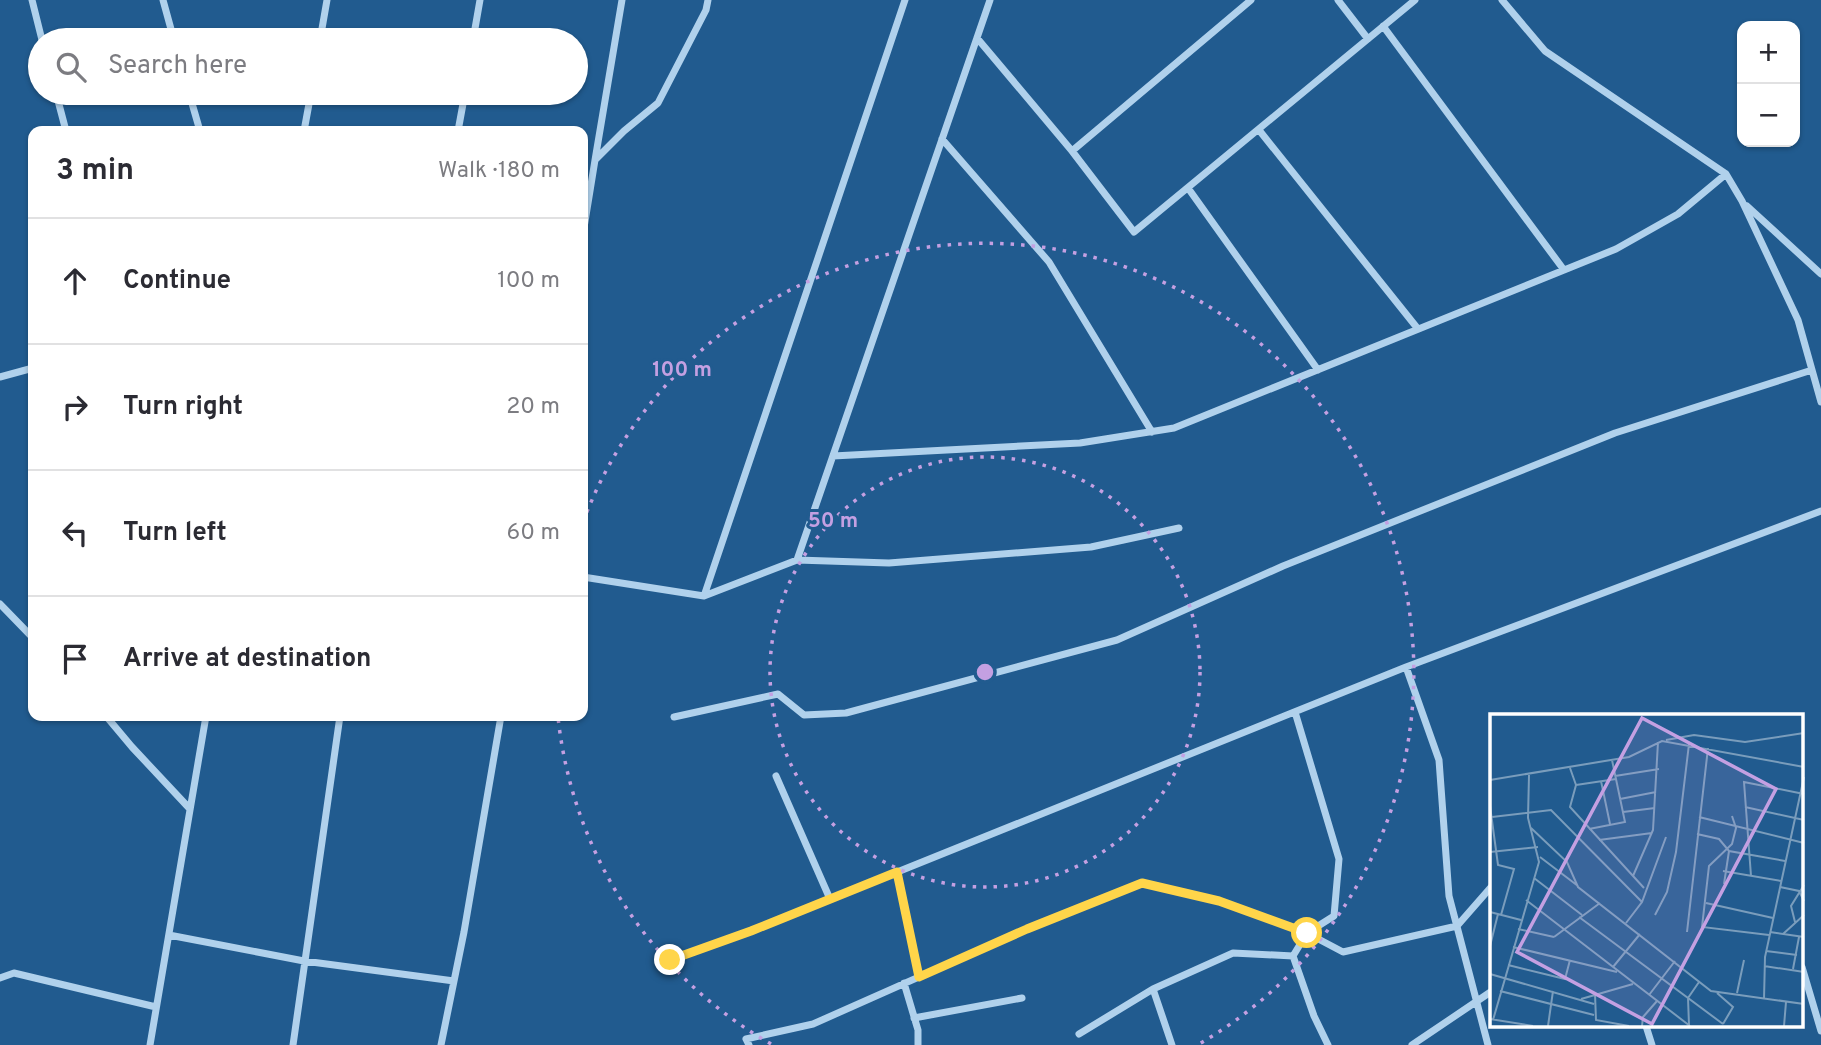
<!DOCTYPE html>
<html lang="en">
<head>
<meta charset="utf-8">
<style>
	:root { --surface:#fff; --page:#f7f7f7; --text:#2b2b33; --muted:#7c7c81; --line:#e1e1e2 }
	body { margin:0; font-family:Overpass,sans-serif; background:var(--page); color:var(--text) }
	.controls { position:absolute; right:21px; top:21px; display:grid; overflow:hidden; border-radius:14px; box-shadow:0 2px 5px #0004 }
	.controls button { width:63px; height:63px; display:grid; place-items:center; padding:0; border:0; border-bottom:2px solid var(--line); background:var(--surface); color:var(--text); font:35px sans-serif }
	.stop { position:absolute; width:21px; height:21px; margin:-16px; border:5px solid #ffd54a; border-radius:50%; background:#fff }
	.stop.end { background:#ffd54a; border-color:#fff; box-shadow:0 2px 7px #0008 }
	.list { margin:0; padding:0; list-style:none }
	h2 { display:flex; justify-content:space-between; align-items:center; height:91px; margin:0; padding:0 28px; font-size:30px }
	h2 small { font-size:23px; font-weight:400; color:var(--muted) }
	.list li { display:grid; grid-template-columns:46px 1fr auto; gap:21px; align-items:center; box-sizing:border-box; height:126px; padding:0 28px; border-top:2px solid var(--line) }
	.list b { display:block; font-size:26px; white-space:nowrap }
	.list em { font-size:23px; font-style:normal; color:var(--muted) }
	.icon { flex:none; width:38px; height:38px; fill:none; stroke:currentColor; stroke-width:2; stroke-linecap:round; stroke-linejoin:round }
	.map { position:relative; flex:none; width:1821px; height:1045px; overflow:hidden }
	.search { position:absolute; background:var(--surface); box-shadow:0 2px 5px #0004; left:28px; top:28px; width:560px; height:77px; display:flex; align-items:center; gap:18px; box-sizing:border-box; padding:0 24px; border-radius:38px; color:var(--muted); font-size:26px }
	.panel { position:absolute; background:var(--surface); box-shadow:0 2px 5px #0004; left:28px; top:126px; width:560px; height:595px; border-radius:14px }
	.map>svg:first-child { display:block }
	.lines { fill:none; stroke-linecap:round; stroke-linejoin:round }
	.minor { stroke:#b0d1ec; stroke-width:7 }
	.route { stroke:#ffd54a; stroke-width:9 }
	.ring { fill:none; stroke:#c4a0e2; stroke-width:3.5; stroke-dasharray:3.5 7 }
	.inset-road { fill:none; stroke:#7a9dbc; stroke-width:2 }
	.view { fill:#c4a0e2; fill-opacity:0.15; stroke:#c4a0e2; stroke-width:3.5 }
	.inset-edge { fill:none; stroke:#fff; stroke-width:3.5 }
	.centre { fill:#c4a0e2; stroke:#215b8f; stroke-width:3.5 }
	.ring-label { font-size:21px; text-anchor:middle; font-weight:bold; fill:#c4a0e2; stroke:#215b8f; stroke-width:6; stroke-linejoin:round; paint-order:stroke }
</style>
</head>
<body>
<div class="map">
<svg width="1821" height="1045" viewBox="0 0 1821 1045">
	<rect width="100%" height="100%" fill="#215b8f"/>
	<g class="lines">
		<!-- minor -->
		<path class="minor" d="M32,0L42,40
			M163,0L174,40
			M1338,0L1368,39
			M1502,0L1545,51L1726,174L1742,201L1798,320L1821,402
			M1383,26L1564,270
			M977,38L1072,151L1134,232L1415,0
			M320,40L327,0
			M473,40L480,0
			M56,93L66,131
			M189,93L200,131
			M1259,130L1418,329
			M304,131L311,93
			M458,131L465,93
			M942,139L1049,262L1152,432
			M1072,151L1251,0
			M595,160L622,0
			M1188,188L1318,370
			M1747,206L1821,274
			M583,234L595,160L624,131L658,103L706,10L708,0
			M0,377L33,368
			M833,456L1080,443L1174,428L1616,249L1678,214L1726,174
			M797,560L990,0
			M583,577L704,596L797,560L889,563L1091,547L1179,528
			M704,596L905,0
			M0,604L33,638
			M1406,667L1439,760L1449,896L1488,1045
			M1295,712L1339,859L1334,916L1307,933L1293,956L1314,1016L1328,1045
			M106,716L132,747L190,809
			M674,717L778,694L804,715L846,713L1117,640L1283,566L1615,433L1812,370
			M776,776L830,899
			M897,872L919,977
			M169,935L304,961L454,981
			M670,960L751,931L1406,667L1821,511
			M1802,967L1821,1031
			M0,978L14,973L156,1007
			M904,983L918,1030V1045
			M1153,989L1172,1045
			M914,1018L1022,998
			M1646,1026L1652,1045
			M1079,1034L1153,989L1233,953L1293,956
			M150,1045L206,716
			M293,1045L340,716
			M441,1045L464,932L501,716
			M749,1045L746,1039L813,1024L1027,929L1142,883L1219,901L1307,933L1343,952L1457,926L1492,886
			M1412,1045L1492,991"/>
	</g>
	<g class="lines">
		<!-- route -->
		<path class="route" d="M670,960L751,931L897,872L919,977L1027,929L1142,883L1219,901L1307,933"/>
	</g>
	<!-- distance rings -->
	<g class="ring">
		<circle cx="985" cy="672" r="215"/>
		<path d="M771 1044A429 429 0 0 1 558 717M583 522A429 429 0 1 1 1199 1044"/>
	</g>
	<!-- overview -->
	<g transform="translate(1490 714)">
		<rect width="313" height="313" fill="#215b8f"/>
		<path class="inset-road" d="M176,26L204,21L255,28L314,19M80,54L86,71L80,93L154,174M125,62L169,55M0,66L139,43L172,27L314,53M111,67L120,110M86,71L126,65M130,85L166,78M0,92L8,151L24,155L11,201M255,93L314,106M133,98L165,94M242,102L246,114L242,130L219,152L212,213L279,221M2,103L61,96L152,188M209,103L314,129M41,114L77,148L88,173L221,277L314,290M99,115L135,108L122,46M207,120L229,125L239,137L295,147M109,126L162,119M0,138L48,133M50,143L88,172M233,157L291,167M143,162L163,116L168,28M261,162L254,68L314,80M44,164L92,201M234,170L239,137M290,173L309,177L314,187M36,186L200,312M216,189L283,204M0,198L31,206M165,201L177,178L186,138L199,30M89,203L233,310M305,208L301,192L314,171M136,209L152,188L176,123M28,215L64,223M197,218L218,34M280,218L314,223M293,220L314,201M64,223L110,189M0,232L8,200M23,233L127,258M276,237L307,241M18,251L75,265L80,246M274,252L314,258M123,253L150,220M303,255L309,223M0,260L104,290M10,277L104,301M227,279L243,293L233,310M247,279L254,246M105,280L106,306L139,312M159,281L185,247M91,285L143,270M274,285L275,243L314,63M0,305L43,312M3,306L49,148L38,104L39,61M199,311L198,284L209,268M58,312L63,277M152,312L153,303L167,287M294,312L296,288"/>
		<path class="view" d="M152,4L286,75L162,310L27,238Z"/>
		<rect width="313" height="313" class="inset-edge"/>
	</g>
	<circle cx="985" cy="672" r="10" class="centre"/>
	<g class="ring-label">
		<text x="682" y="376">100 m</text>
		<text x="833" y="527">50 m</text>
	</g>
</svg>
<div class="controls">
<button>+</button>
<button>−</button>
</div>
<div class="stop" style="left:1307px;top:933px"></div>
<div class="stop end" style="left:670px;top:960px"></div>
<div class="search"><svg class="icon" aria-label="search" viewBox="0 0 24 24"><circle cx="10" cy="10" r="6"/><path d="M15 15l6 6"/></svg>Search here</div>
<section class="panel">
<h2>3 min<small>Walk · 180 m</small></h2>
<ul class="list">
<li><svg class="icon" aria-label="ahead" viewBox="0 0 24 24"><path d="M12 20V5M6 11l6-6 6 6"/></svg><div><b>Continue</b></div><em>100 m</em></li>
<li><svg class="icon" aria-label="right" viewBox="0 0 24 24"><path d="M7 20v-9h11M14 6l5 5-5 5"/></svg><div><b>Turn right</b></div><em>20 m</em></li>
<li><svg class="icon" aria-label="left" viewBox="0 0 24 24"><path d="M17 20v-9H6M10 6l-5 5 5 5"/></svg><div><b>Turn left</b></div><em>60 m</em></li>
<li><svg class="icon" aria-label="arrive" viewBox="0 0 24 24"><path d="M6 21V4h12l-3 4 3 4H6"/></svg><div><b>Arrive at destination</b></div></li>
</ul>
</section>
</div>
</body>
</html>
